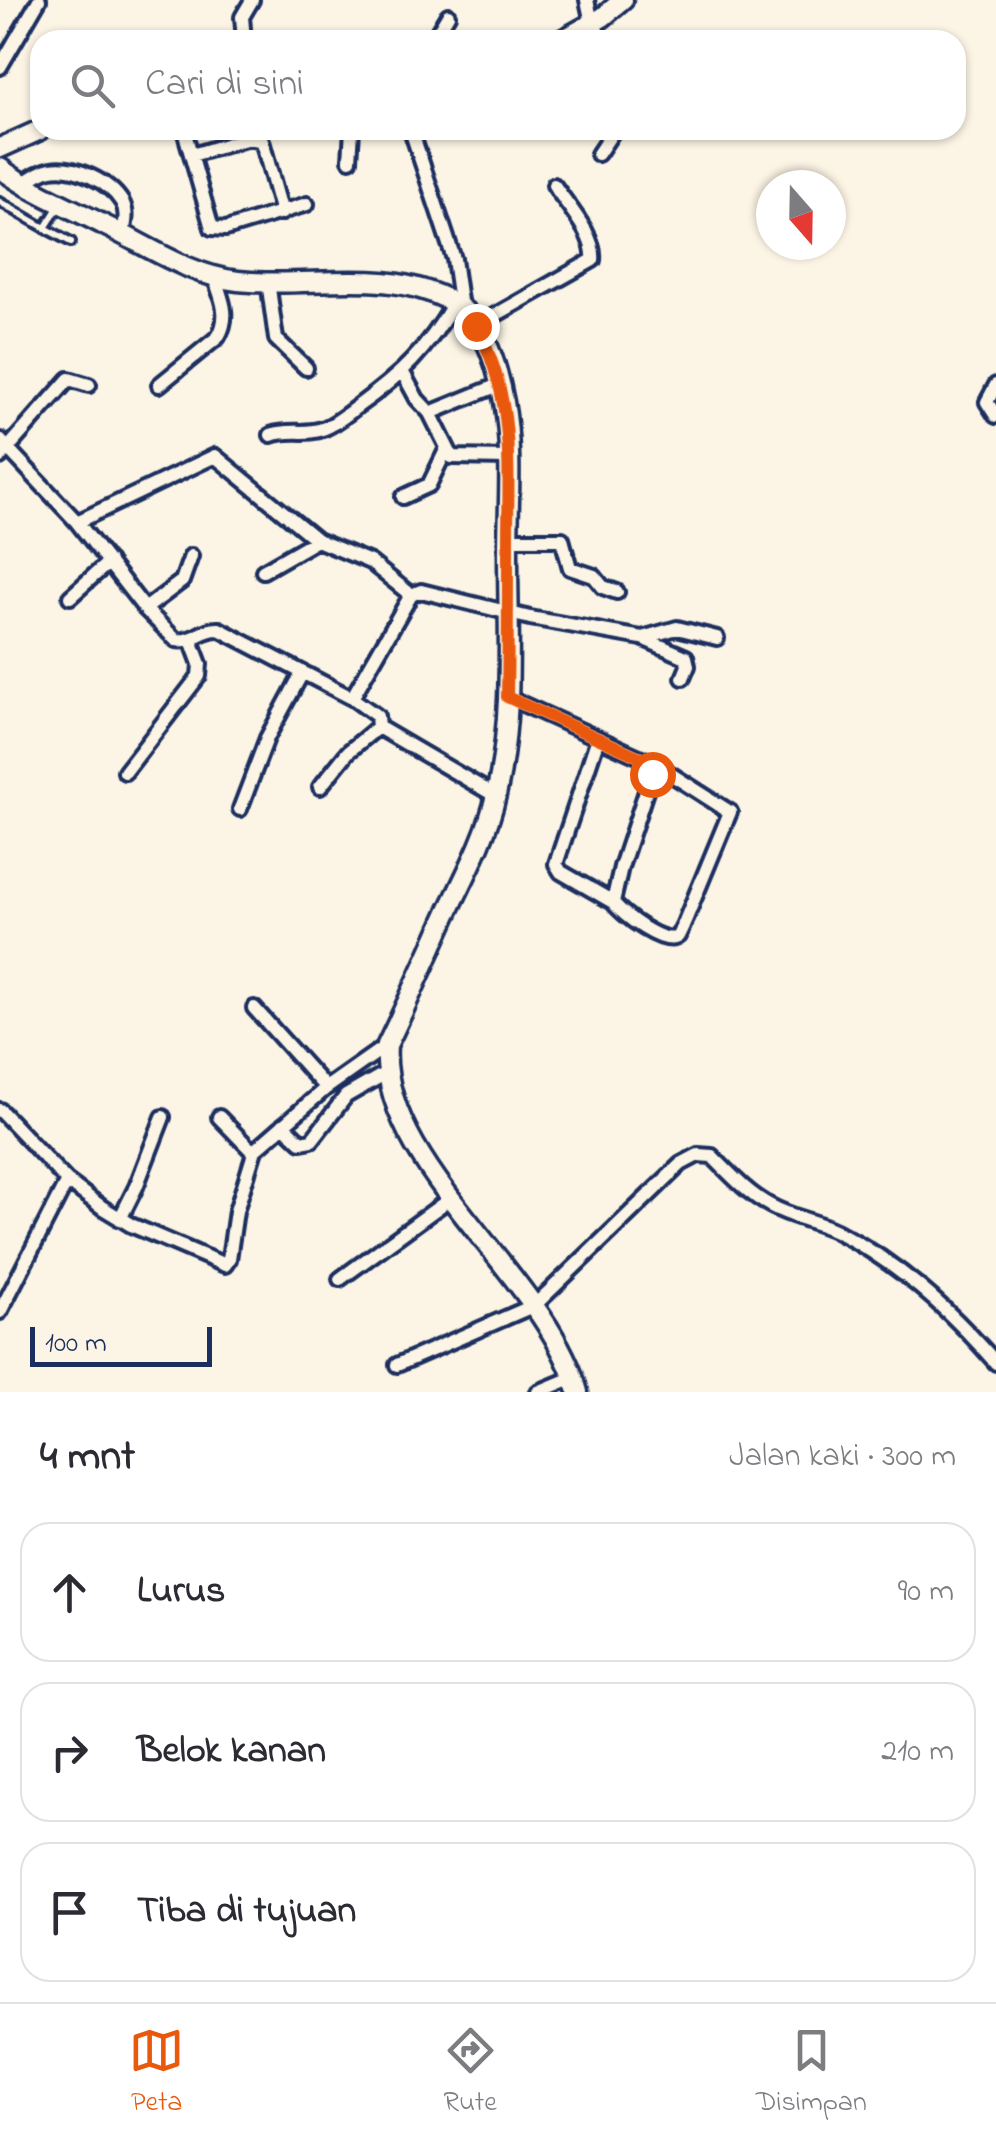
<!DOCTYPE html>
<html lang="id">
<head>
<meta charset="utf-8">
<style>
	:root { --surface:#fff; --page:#f2f2f3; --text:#2b2b33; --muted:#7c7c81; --line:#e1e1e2; --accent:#ea580c }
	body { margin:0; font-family:"Indie Flower",sans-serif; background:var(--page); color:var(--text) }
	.compass { position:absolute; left:756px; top:170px; width:90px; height:90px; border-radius:50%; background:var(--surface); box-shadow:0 2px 8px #0004; rotate:160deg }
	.scale { position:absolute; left:30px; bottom:25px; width:182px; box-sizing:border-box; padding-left:10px; border:5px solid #1b2f5e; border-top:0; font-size:28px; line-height:35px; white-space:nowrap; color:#1b2f5e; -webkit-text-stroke:8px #fcf5e5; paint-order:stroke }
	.stop { position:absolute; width:30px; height:30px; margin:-22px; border:8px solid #ea580c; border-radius:50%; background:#fff }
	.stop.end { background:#ea580c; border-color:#fff; box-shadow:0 2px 10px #0008 }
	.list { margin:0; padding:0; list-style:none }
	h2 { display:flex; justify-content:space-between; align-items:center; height:130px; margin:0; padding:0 40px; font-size:42px }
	h2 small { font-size:32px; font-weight:400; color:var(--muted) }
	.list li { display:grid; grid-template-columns:65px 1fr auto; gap:30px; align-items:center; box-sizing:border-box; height:140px; margin:0 20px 20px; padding:0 20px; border:2px solid var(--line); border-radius:30px }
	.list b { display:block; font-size:38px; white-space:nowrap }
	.list em { font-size:32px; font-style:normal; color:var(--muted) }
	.icon { flex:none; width:55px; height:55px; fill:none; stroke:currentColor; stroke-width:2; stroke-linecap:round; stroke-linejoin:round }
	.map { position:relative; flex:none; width:996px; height:1392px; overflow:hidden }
	.search { position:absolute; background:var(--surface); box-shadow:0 2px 8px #0004; left:30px; right:30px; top:30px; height:110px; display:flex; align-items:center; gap:25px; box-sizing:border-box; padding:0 35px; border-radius:30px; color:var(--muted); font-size:38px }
	.sheet { height:610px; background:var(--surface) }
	nav { display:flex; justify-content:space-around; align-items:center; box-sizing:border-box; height:140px; border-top:2px solid var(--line); background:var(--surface); font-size:28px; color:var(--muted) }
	nav a { display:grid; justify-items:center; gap:5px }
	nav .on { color:var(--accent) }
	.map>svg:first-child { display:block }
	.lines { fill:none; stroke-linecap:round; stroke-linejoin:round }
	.service-casing { stroke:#1b2f5e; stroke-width:14 }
	.minor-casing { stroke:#1b2f5e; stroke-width:20 }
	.secondary-casing { stroke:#1b2f5e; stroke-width:25 }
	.service { stroke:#fcf5e5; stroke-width:6 }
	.minor { stroke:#fcf5e5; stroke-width:12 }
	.secondary { stroke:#fcf5e5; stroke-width:18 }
	.route { stroke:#ea580c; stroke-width:12 }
</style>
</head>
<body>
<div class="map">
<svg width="996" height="1392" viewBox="0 0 996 1392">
	<rect width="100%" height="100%" fill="#fcf5e5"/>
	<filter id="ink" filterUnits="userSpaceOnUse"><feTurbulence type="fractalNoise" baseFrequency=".01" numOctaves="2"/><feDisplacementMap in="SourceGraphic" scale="20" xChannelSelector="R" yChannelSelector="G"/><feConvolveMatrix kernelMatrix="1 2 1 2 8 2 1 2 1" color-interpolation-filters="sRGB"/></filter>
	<g filter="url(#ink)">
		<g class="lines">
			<defs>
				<path id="service" d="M0,202L45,228
					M59,206L45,228L71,242"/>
				<path id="minor" d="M587,0L592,23L603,40
					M244,40L242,17L252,0
					M433,40L448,15
					M0,67L39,0
					M184,130L212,228L226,229L307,204
					M411,130L454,259L461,308
					M598,154L614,130
					M192,155L249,138L262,141L282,213
					M350,160L352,130
					M22,184C31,178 40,171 51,169C74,165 109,181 122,202C128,212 125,223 123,234
					M268,281L276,339L306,368
					M476,326L593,260C596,236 567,205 554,185
					M403,373L417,399L430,413L452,457L508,458
					M159,385L218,337C231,315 221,298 214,276
					M996,385L987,402L996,416
					M430,413L501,384
					M271,435C290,428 307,436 325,428C337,423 347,414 358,406C401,375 427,350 454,303
					M0,440L77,522L145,609L176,640C193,643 203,628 219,629L352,698L411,595L421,591L530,618L642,638L686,657L688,666L683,678
					M0,457L69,379L89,385
					M403,497L429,485L446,450
					M77,522L215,456L317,540L370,562L411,595
					M508,539H562L570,568L594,576L603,587L617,592
					M263,571L317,540
					M70,597L109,562
					M145,609L182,581L191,556
					M642,638L677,628L717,638
					M507,697L655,764L621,867L613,902C621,914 666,948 678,936C678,936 685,922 685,921L730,812L655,764
					M378,727L496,796
					M598,738L556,864L561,872L613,902
					M125,772L199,676L200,664L191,640
					M320,787L348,752L378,727L377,716L352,698
					M240,809L267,738L302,673
					M254,1008L326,1088
					M0,1110L67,1181L103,1208L131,1225L225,1265L229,1259L236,1211L255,1150L326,1088L387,1045
					M219,1117L254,1153
					M283,1125L301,1142L312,1140L346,1096L386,1073
					M120,1219L136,1187L163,1117
					M340,1279L451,1198
					M0,1312L67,1181
					M397,1365L535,1305L681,1164L698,1155L712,1156C730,1174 748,1194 771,1206C791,1217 815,1221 836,1231C897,1262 952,1312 996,1363
					M538,1392L574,1377"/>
				<path id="secondary" d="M562,40L603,17L623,0
					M0,148L40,130
					M0,168C33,193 70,207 106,226C148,246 191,276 238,281C310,289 388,265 454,303C485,321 498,370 504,402C513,451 508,504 508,553C508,633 514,717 496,795C487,836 465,876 447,914C427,958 408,1002 387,1045C378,1166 546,1274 578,1392"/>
			</defs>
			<!-- service casing -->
			<use href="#service" class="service-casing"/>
			<!-- minor casing -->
			<use href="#minor" class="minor-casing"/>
			<!-- secondary casing -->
			<use href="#secondary" class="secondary-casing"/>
			<!-- service -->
			<use href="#service" class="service"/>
			<!-- minor -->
			<use href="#minor" class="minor"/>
			<!-- secondary -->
			<use href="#secondary" class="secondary"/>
		</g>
	</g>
	<g class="lines" filter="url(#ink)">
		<!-- route -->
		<path class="route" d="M476,326C515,397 508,464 508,543C508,594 508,646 507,697L655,764L652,774"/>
	</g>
</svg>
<svg class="compass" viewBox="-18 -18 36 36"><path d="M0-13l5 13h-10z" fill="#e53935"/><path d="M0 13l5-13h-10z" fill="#7c7c81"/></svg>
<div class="scale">100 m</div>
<div class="stop" style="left:652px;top:774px"></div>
<div class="stop end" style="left:476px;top:326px"></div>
<div class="search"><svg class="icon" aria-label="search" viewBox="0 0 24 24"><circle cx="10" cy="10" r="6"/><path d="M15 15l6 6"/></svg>Cari di sini</div>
</div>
<section class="sheet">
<h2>4 mnt<small>Jalan kaki · 300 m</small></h2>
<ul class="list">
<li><svg class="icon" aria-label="ahead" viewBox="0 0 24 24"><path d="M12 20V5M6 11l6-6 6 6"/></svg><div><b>Lurus</b></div><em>90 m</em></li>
<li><svg class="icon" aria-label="right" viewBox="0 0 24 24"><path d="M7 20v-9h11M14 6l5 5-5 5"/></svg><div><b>Belok kanan</b></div><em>210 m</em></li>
<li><svg class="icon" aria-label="arrive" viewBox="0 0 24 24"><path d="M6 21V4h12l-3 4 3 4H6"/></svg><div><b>Tiba di tujuan</b></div></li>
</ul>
</section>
<nav>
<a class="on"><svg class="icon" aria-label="map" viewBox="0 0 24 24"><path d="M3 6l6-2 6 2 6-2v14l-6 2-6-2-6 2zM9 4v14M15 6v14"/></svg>Peta</a>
<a><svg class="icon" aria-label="directions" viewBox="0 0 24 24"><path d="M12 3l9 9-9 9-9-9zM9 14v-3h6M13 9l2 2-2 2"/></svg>Rute</a>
<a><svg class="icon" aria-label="saved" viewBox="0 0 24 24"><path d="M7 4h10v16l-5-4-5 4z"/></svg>Disimpan</a>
</nav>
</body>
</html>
